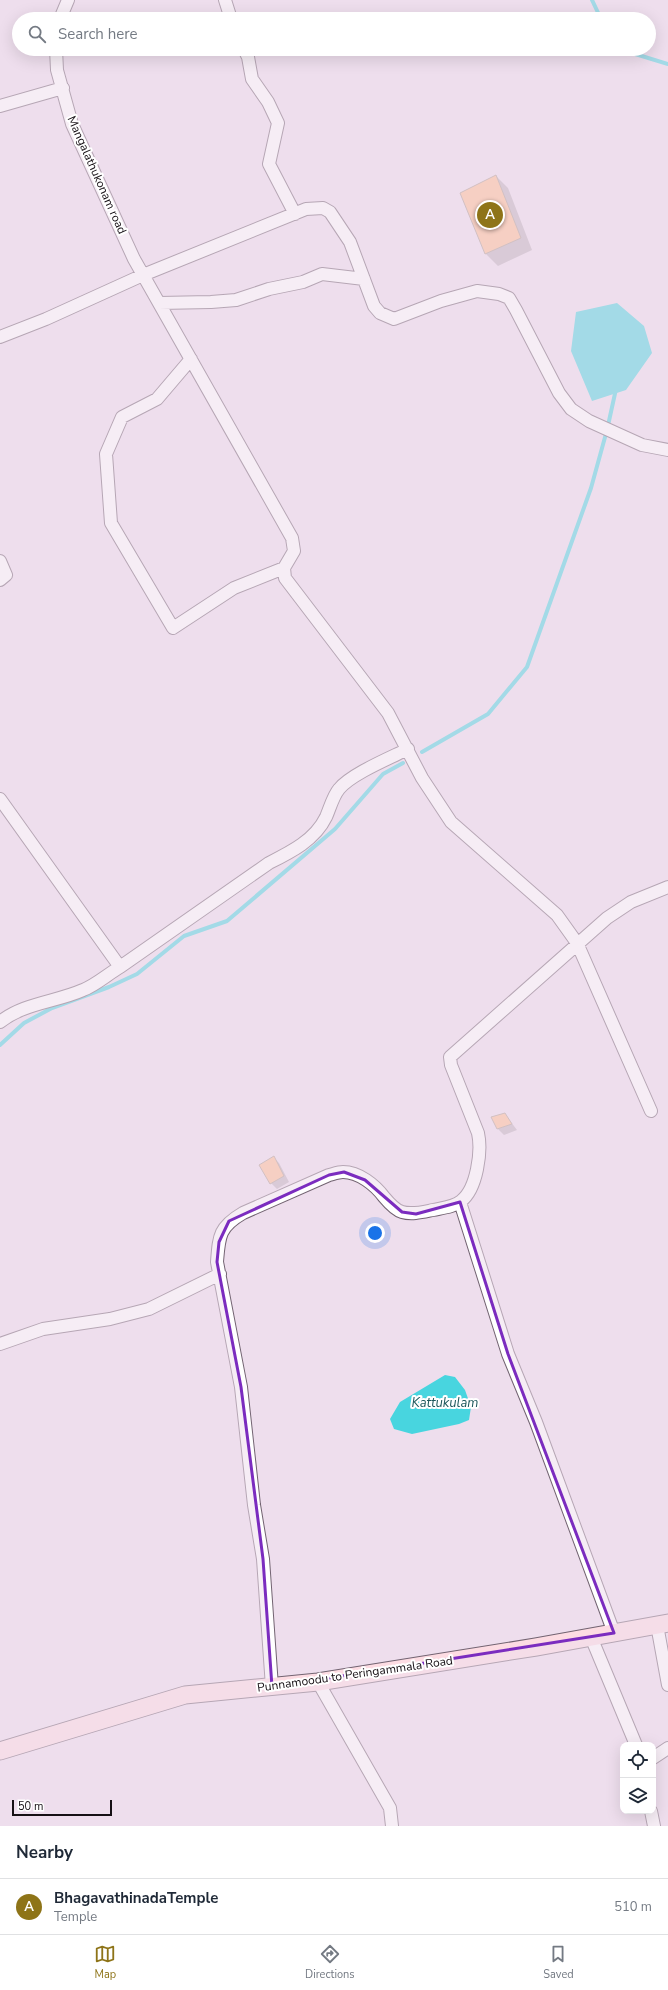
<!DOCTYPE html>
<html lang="en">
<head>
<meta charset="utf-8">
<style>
	:root { --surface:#fff; --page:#f2f2f3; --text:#1f2937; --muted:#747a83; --line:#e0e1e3; --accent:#8e7418 }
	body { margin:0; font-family:"Nunito Sans",sans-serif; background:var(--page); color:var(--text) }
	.controls { position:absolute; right:12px; bottom:12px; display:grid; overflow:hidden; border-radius:8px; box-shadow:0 4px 16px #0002 }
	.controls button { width:36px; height:36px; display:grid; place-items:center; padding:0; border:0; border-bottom:1px solid var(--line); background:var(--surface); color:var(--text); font:20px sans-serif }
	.scale { position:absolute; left:12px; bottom:10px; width:100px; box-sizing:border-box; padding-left:4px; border:2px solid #161015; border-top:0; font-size:11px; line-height:14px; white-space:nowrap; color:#161015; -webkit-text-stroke:3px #fff; paint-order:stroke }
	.you { position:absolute; left:375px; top:1233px; width:14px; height:14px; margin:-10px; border:3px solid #fff; border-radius:50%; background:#1a73e8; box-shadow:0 0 0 6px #1a73e833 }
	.badge { display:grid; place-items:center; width:26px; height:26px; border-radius:50%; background:var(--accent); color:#fff; font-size:13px; font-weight:700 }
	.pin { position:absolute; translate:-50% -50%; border:2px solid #fff; box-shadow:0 1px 4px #0006 }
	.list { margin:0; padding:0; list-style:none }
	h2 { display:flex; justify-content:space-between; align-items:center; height:52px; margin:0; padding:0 16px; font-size:17px }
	h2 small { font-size:13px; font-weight:400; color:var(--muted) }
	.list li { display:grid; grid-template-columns:26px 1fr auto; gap:12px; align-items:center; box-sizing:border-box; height:56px; padding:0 16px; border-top:1px solid var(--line) }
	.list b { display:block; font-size:15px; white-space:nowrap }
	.list p { margin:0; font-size:13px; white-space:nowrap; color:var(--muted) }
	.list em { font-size:13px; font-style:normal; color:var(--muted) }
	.icon { flex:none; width:22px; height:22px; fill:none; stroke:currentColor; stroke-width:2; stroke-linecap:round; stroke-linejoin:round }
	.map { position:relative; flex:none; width:668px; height:1826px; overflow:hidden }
	.search { position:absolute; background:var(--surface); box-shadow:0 4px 16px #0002; left:12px; right:12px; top:12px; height:44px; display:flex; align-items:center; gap:10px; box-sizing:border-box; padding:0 14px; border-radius:22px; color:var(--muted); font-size:15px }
	.sheet { height:108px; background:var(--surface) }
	nav { display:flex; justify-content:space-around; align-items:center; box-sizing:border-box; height:56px; border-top:1px solid var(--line); background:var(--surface); font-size:11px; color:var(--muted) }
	nav a { display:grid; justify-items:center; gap:2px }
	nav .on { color:var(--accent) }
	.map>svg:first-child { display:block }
	.water { fill:#48d5df }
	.shadow { fill:#0003 }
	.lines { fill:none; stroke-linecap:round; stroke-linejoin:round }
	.stream { stroke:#48d5df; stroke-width:4 }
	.building { fill:#febd91; stroke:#ae9c90 }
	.street-casing { stroke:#726371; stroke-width:14 }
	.secondary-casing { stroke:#726371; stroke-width:19 }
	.street { stroke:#fff; stroke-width:12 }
	.secondary { stroke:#fddce3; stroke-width:17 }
	.marked { fill:none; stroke:#7b2cbf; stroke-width:3; stroke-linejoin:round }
	.labels { text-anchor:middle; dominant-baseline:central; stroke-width:4; stroke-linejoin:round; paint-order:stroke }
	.street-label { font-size:12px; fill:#161015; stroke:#fff }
	.water-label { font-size:13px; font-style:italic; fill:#1e585c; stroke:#fff }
</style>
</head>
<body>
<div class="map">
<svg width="668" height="1826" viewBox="0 0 668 1826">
	<rect width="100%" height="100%" fill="#eedeed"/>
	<!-- water -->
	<path class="water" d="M617,303L644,326L652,353L626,390L592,401L571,351L576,312Z
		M445,1375L455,1377L465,1390L471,1407L469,1420L459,1424L412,1434L394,1429L390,1419L400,1402Z"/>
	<!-- shadow -->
	<path class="shadow" d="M496,176L508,188L532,250L498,266L486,254L461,193Z
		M505,1114L517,1130L504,1135L498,1129L493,1118Z
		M273,1157L279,1163L289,1182L277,1189L271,1183Z"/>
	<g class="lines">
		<!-- stream -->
		<path class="stream" d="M592,0L601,19
			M619,49L668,64
			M422,752L488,714L527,667L591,488L607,430L616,389
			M0,1045L24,1023L52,1008L109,987L137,974L184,936L227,921L335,829L383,774L403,763"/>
	</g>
	<!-- building -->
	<path class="building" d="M496,175L521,238L485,254L460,193Z
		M505,1113L512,1124L497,1129L491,1117Z
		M274,1156L284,1176L270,1184L259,1165Z"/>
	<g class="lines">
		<defs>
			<path id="street" d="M225,0L231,19
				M60,19L68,0
				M56,49L57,70L72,124L134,259L292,538L294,551L284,568L285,578L388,713L422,778L451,822L557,915L577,943L651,1111
				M244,49L248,57L252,79L268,102L278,123L269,164L295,214
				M0,106L63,88
				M159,303L211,302L236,300L269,289L303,282L322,274L364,279
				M0,337L46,319L143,275L306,209L323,208L330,212L350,242L374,306L380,313L394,319L441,301L477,291L499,294L509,298L516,310L559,393L571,409L589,421L642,445L668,450
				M191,359L157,399L122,417L106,454L111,523L173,628L234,588L284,568
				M0,561L6,575L0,580
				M0,799L120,967L269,863C291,852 315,840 326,817C330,808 333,796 339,789C351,774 390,758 408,749
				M0,1022C24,1003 56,1002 83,990C96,985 108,974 120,967
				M460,1202L508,1354L536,1422L614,1633
				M0,1344L43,1329L110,1319L149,1309L220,1274
				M657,1625L668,1685
				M591,1637L636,1745
				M318,1682L390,1808L392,1826
				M272,1687L263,1559L254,1505L241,1387L217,1262C219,1236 219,1227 243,1213L329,1175C333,1174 339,1172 343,1172C359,1172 375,1185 384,1197C389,1203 395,1210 402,1212C412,1215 423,1212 433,1210C442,1208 454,1207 461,1201C477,1189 482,1151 478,1133L451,1065L450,1057L607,918L631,902L668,887
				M653,1758L668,1748
				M651,1811L654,1826"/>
			<path id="secondary" d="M0,1751L185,1695L318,1682L536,1647L668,1623"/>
		</defs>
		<!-- street casing -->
		<use href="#street" class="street-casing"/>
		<!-- secondary casing -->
		<use href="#secondary" class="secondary-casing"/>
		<!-- street -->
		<use href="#street" class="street"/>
		<!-- secondary -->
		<use href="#secondary" class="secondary"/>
	</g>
	<!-- marked area -->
	<path d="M0 0H668V1826H0ZM344,1172L365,1180L402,1212L416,1214L460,1202L508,1354L614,1633L272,1687L263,1559L241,1387L217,1262L219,1242L229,1221L329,1175Z" fill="#eedeed" fill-opacity=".55" fill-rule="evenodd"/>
	<path class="marked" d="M344,1172L365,1180L402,1212L416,1214L460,1202L508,1354L614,1633L272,1687L263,1559L241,1387L217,1262L219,1242L229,1221L329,1175Z"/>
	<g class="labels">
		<!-- street labels -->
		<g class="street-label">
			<text transform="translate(97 175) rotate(66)">Mangalathukonam road</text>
			<text transform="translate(355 1674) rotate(-8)">Punnamoodu to Peringammala Road</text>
		</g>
		<!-- water labels -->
		<g class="water-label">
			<text x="445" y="1403">Kattukulam</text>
		</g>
	</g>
</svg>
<div class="controls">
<button><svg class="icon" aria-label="locate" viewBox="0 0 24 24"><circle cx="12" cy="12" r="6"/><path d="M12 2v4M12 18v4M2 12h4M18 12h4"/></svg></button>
<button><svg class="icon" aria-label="layers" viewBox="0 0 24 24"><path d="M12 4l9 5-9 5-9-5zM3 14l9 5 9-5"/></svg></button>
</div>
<div class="scale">50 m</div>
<div class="you"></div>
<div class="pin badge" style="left:490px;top:215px">A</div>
<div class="search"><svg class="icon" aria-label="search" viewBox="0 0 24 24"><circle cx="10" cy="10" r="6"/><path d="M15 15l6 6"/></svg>Search here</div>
</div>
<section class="sheet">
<h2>Nearby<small></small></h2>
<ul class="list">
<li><span class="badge">A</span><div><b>BhagavathinadaTemple</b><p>Temple</p></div><em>510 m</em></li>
</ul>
</section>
<nav>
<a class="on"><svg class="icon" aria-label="map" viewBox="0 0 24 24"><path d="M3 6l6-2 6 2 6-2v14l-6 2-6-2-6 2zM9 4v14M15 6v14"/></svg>Map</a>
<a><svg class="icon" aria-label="directions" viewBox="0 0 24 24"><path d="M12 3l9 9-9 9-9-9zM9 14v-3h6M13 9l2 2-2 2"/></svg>Directions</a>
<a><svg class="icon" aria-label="saved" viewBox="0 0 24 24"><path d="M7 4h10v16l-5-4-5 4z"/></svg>Saved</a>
</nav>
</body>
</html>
